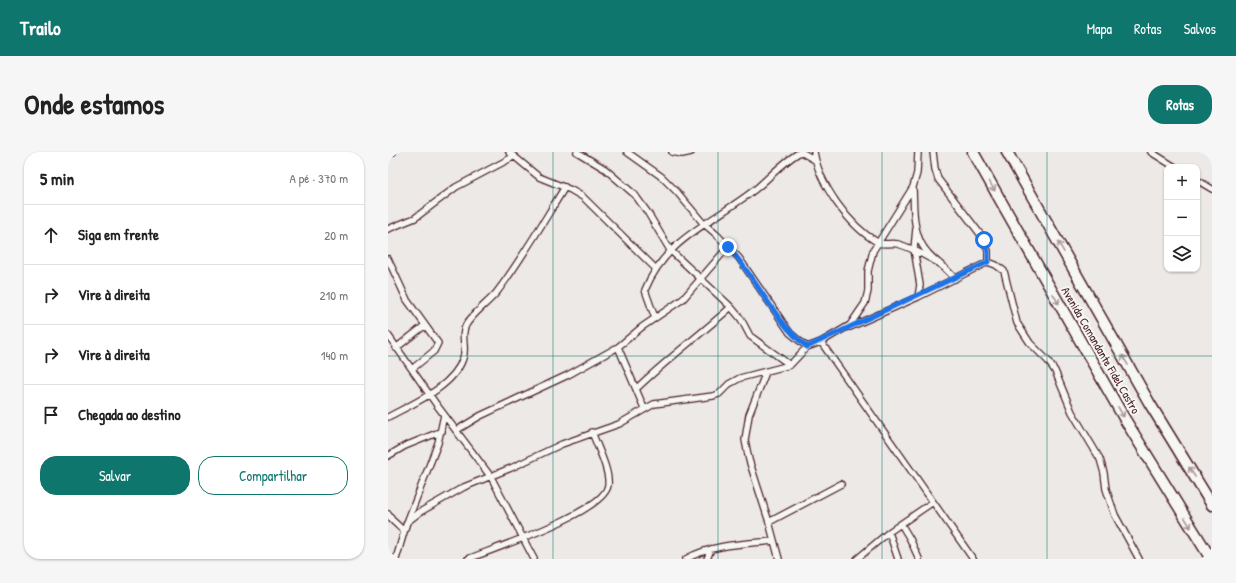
<!DOCTYPE html>
<html lang="pt">
<head>
<meta charset="utf-8">
<style>
	:root { --surface:#fff; --page:#f6f6f6; --text:#222; --muted:#767676; --line:#e0e0e0; --accent:#0f766e }
	body { margin:0; font-family:"Patrick Hand",sans-serif; background:var(--page); color:var(--text) }
	.controls { position:absolute; right:12px; top:12px; display:grid; overflow:hidden; border-radius:8px; box-shadow:0 1px 3px #0004 }
	.controls button { width:36px; height:36px; display:grid; place-items:center; padding:0; border:0; border-bottom:1px solid var(--line); background:var(--surface); color:var(--text); font:20px sans-serif }
	.stop { position:absolute; width:12px; height:12px; margin:-9px; border:3px solid #1a73e8; border-radius:50%; background:#fff }
	.stop.end { background:#1a73e8; border-color:#fff; box-shadow:0 1px 4px #0008 }
	.list { margin:0; padding:0; list-style:none }
	h2 { display:flex; justify-content:space-between; align-items:center; height:52px; margin:0; padding:0 16px; font-size:17px }
	h2 small { font-size:13px; font-weight:400; color:var(--muted) }
	.list li { display:grid; grid-template-columns:26px 1fr auto; gap:12px; align-items:center; box-sizing:border-box; height:60px; padding:0 16px; border-top:1px solid var(--line) }
	.list b { display:block; font-size:15px; white-space:nowrap }
	.list em { font-size:13px; font-style:normal; color:var(--muted) }
	.actions { display:flex; gap:8px; padding:12px 16px }
	.actions a { flex:1; padding:9px 0; border:1px solid var(--accent); border-radius:16px; text-align:center; font-size:14px; color:var(--accent) }
	.actions .main { background:var(--accent); color:#fff }
	.icon { flex:none; width:22px; height:22px; fill:none; stroke:currentColor; stroke-width:2; stroke-linecap:round; stroke-linejoin:round }
	.map { position:relative; flex:none; width:824px; height:407px; overflow:hidden; border-radius:16px }
	header { display:flex; align-items:center; gap:24px; box-sizing:border-box; height:56px; padding:0 20px; background:var(--accent); color:#fff }
	header strong { font-size:19px }
	nav { display:flex; gap:22px; margin-inline-start:auto; font-size:14px }
	.intro { display:flex; align-items:center; justify-content:space-between; box-sizing:border-box; height:96px; padding:0 24px }
	h1 { margin:0; font-size:28px }
	.button { padding:10px 18px; border-radius:16px; background:var(--accent); color:#fff; font-size:14px; font-weight:700 }
	main { display:flex; gap:24px; padding:0 24px }
	aside { flex:1; background:var(--surface); border-radius:16px; box-shadow:0 1px 3px #0004 }
	.map>svg:first-child { display:block }
	.lines { fill:none; stroke-linecap:round; stroke-linejoin:round }
	.minor-casing { stroke:#4a1f2b; stroke-width:8 }
	.motorway-casing { stroke:#4a1f2b; stroke-width:13 }
	.minor { stroke:#f6f6f2; stroke-width:5.5 }
	.motorway { stroke:#f6f6f2; stroke-width:10 }
	.oneway { stroke:#a99598 }
	.route { stroke:#1a73e8; stroke-width:5 }
	.grid { fill:none; stroke:#0f766e; stroke-width:1; stroke-opacity:0.55 }
	.labels { text-anchor:middle; dominant-baseline:central; stroke-width:4; stroke-linejoin:round; paint-order:stroke }
	.street-label { font-size:12px; fill:#4a1f2b; stroke:#f6f6f2 }
</style>
</head>
<body>
<header>
<strong>Trailo</strong>
<nav><a>Mapa</a><a>Rotas</a><a>Salvos</a></nav>
</header>
<div class="intro"><h1>Onde estamos</h1><a class="button">Rotas</a></div>
<main>
<aside>
<h2>5 min<small>A pé · 370 m</small></h2>
<ul class="list">
<li><svg class="icon" aria-label="ahead" viewBox="0 0 24 24"><path d="M12 20V5M6 11l6-6 6 6"/></svg><div><b>Siga em frente</b></div><em>20 m</em></li>
<li><svg class="icon" aria-label="right" viewBox="0 0 24 24"><path d="M7 20v-9h11M14 6l5 5-5 5"/></svg><div><b>Vire à direita</b></div><em>210 m</em></li>
<li><svg class="icon" aria-label="right" viewBox="0 0 24 24"><path d="M7 20v-9h11M14 6l5 5-5 5"/></svg><div><b>Vire à direita</b></div><em>140 m</em></li>
<li><svg class="icon" aria-label="arrive" viewBox="0 0 24 24"><path d="M6 21V4h12l-3 4 3 4H6"/></svg><div><b>Chegada ao destino</b></div></li>
</ul>
<div class="actions"><a class="main">Salvar</a><a>Compartilhar</a></div>
</aside>
<div class="map">
<svg width="824" height="407" viewBox="0 0 824 407">
	<rect width="100%" height="100%" fill="#ece9e6"/>
	<filter id="ink" filterUnits="userSpaceOnUse"><feTurbulence type="fractalNoise" baseFrequency=".025" numOctaves="2"/><feDisplacementMap in="SourceGraphic" scale="8" xChannelSelector="R" yChannelSelector="G"/><feConvolveMatrix kernelMatrix="1 2 1 2 8 2 1 2 1" color-interpolation-filters="sRGB"/></filter>
	<g filter="url(#ink)">
		<g class="lines">
			<defs>
				<path id="minor" d="M121,0L151,25L183,38L195,45L268,117
					M189,0L217,17L247,43L260,61L282,98L343,155L353,167L362,184L402,213
					M239,0L274,25L289,40L315,71L329,83L351,106L402,181L419,195
					M284,0L294,2L303,0
					M413,0L427,8
					M426,0C431,32 461,74 489,90C494,94 503,90 510,92C525,96 537,104 551,111
					M545,0L547,17L550,27L596,87L600,99V110
					M763,0L787,15
					M0,3L5,0
					M809,28L824,37
					M525,36C526,57 524,84 540,101C549,111 559,116 567,127
					M0,77L27,66L68,35L125,5
					M0,107L19,148L50,191L46,199L24,217
					M530,145L600,110L608,113L616,119L629,171L642,191L660,209L667,219L684,260L712,307L716,321L718,337L727,363L751,407
					M267,166L257,138C279,84 329,69 370,35C385,22 394,11 412,0
					M462,175L530,145L532,133L526,97L528,77
					M0,183L48,252L103,325L146,407
					M433,190L585,407
					M230,195L256,256
					M8,196L36,174
					M378,220L361,263L357,288L361,308L381,370L391,407
					M248,237C278,208 312,183 343,155
					M0,265C24,252 66,235 75,206C79,196 72,183 78,173C85,161 100,151 109,140C134,107 155,70 177,35
					M69,278L92,264L180,223L230,195L254,175L295,147L340,95
					M0,304L17,294L54,279
					M0,362L4,368L16,379
					M20,368L50,291L56,263
					M381,370L453,332
					M513,372L522,387L531,407
					M501,380L510,407
					M8,407L19,370L32,360L76,335L123,316L174,292L231,272L266,252L325,244L331,242L341,232L352,226L402,213L419,195L433,190L462,173L477,151L480,139V119L485,99L525,35L529,21L530,0
					M80,407C107,396 217,360 220,333C222,319 209,294 204,280
					M298,407C325,392 356,392 386,389
					M319,407L323,397
					M469,407L501,380L545,350"/>
				<path id="motorway" d="M585,0L736,266L823,407
					M619,0L762,252L824,353"/>
			</defs>
			<!-- minor casing -->
			<use href="#minor" class="minor-casing"/>
			<!-- motorway casing -->
			<use href="#motorway" class="motorway-casing"/>
			<!-- minor -->
			<use href="#minor" class="minor"/>
			<!-- motorway -->
			<use href="#motorway" class="motorway"/>
		</g>
		<!-- one-way arrows -->
		<defs><path id="oneway-shaft" d="M-6 0H5M1.5-3L5.5 0L1.5 3" fill="none" stroke-width="1.6" stroke-linecap="round" stroke-linejoin="round"/></defs>
		<g class="oneway">
			<use href="#oneway-shaft" transform="translate(604 34) rotate(60)"/>
			<use href="#oneway-shaft" transform="translate(673 95) rotate(-120)"/>
			<use href="#oneway-shaft" transform="translate(668 147) rotate(60)"/>
			<use href="#oneway-shaft" transform="translate(737 208) rotate(-120)"/>
			<use href="#oneway-shaft" transform="translate(733 260) rotate(60)"/>
			<use href="#oneway-shaft" transform="translate(804 320) rotate(-122)"/>
			<use href="#oneway-shaft" transform="translate(800 371) rotate(58)"/>
		</g>
	</g>
	<g class="lines" filter="url(#ink)">
		<!-- route -->
		<path class="route" d="M340,95C369,126 385,168 419,195L600,110V99L596,88"/>
	</g>
	<!-- grid -->
	<path class="grid" d="M165,0V407M330,0V407M494,0V407M659,0V407M0,204H824"/>
	<g class="labels">
		<!-- street labels -->
		<g class="street-label">
			<text transform="translate(713 198) rotate(60)">Avenida Comandante Fidel Castro</text>
		</g>
	</g>
</svg>
<div class="controls">
<button>+</button>
<button>−</button>
<button><svg class="icon" aria-label="layers" viewBox="0 0 24 24"><path d="M12 4l9 5-9 5-9-5zM3 14l9 5 9-5"/></svg></button>
</div>
<div class="stop" style="left:596px;top:88px"></div>
<div class="stop end" style="left:340px;top:95px"></div>
</div>
</main>
</body>
</html>
